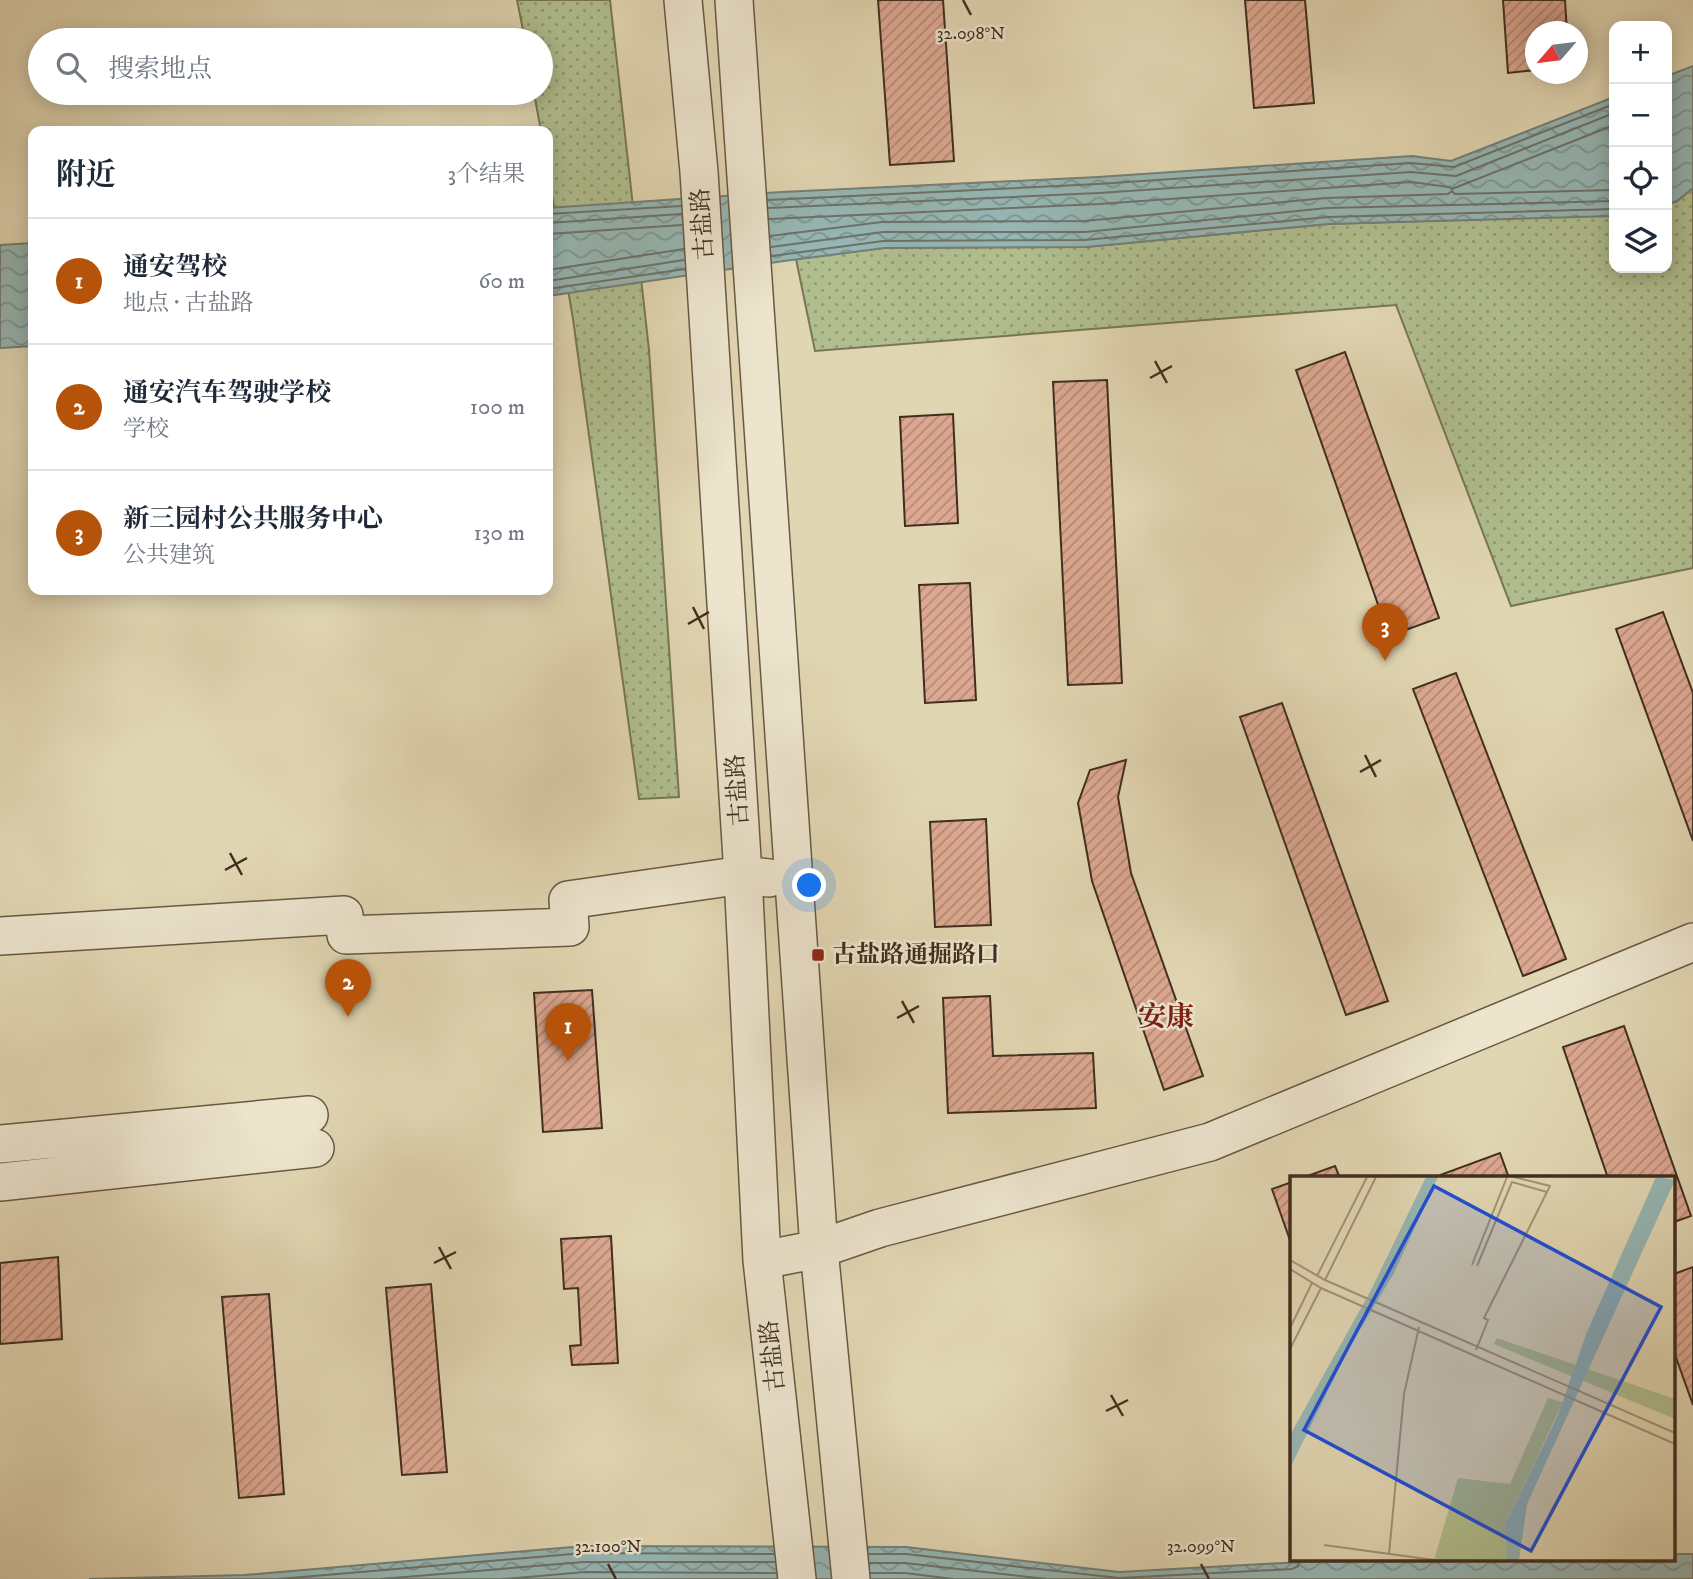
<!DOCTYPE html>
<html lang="zh">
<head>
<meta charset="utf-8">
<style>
	:root { --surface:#fff; --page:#f6f6f7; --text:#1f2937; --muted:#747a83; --line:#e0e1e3; --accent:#b45309 }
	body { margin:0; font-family:"IM FELL DW Pica","Noto Serif SC",serif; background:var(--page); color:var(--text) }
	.controls { position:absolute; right:21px; top:21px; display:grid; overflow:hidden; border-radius:14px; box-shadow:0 4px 18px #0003 }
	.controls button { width:63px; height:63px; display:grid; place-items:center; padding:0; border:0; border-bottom:2px solid var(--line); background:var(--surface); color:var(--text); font:35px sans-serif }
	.compass { position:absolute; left:1525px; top:21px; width:63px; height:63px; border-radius:50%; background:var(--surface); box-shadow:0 4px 18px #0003; rotate:242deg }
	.you { position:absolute; left:810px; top:886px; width:24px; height:24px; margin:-18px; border:5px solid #fff; border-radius:50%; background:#1a73e8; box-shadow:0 0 0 10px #1a73e833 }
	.badge { display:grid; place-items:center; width:46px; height:46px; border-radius:50%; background:var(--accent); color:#fff; font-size:23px; font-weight:700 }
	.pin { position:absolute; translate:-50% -58px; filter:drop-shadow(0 2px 4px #0008) }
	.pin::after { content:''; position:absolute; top:37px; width:24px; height:21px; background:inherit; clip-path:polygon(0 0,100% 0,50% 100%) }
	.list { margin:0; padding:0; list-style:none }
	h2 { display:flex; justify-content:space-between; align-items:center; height:91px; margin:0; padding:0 28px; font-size:30px }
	h2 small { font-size:23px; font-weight:400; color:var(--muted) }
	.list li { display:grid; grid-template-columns:46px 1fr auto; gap:21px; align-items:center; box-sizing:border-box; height:126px; padding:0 28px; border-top:2px solid var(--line) }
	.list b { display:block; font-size:26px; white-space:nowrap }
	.list p { margin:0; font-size:23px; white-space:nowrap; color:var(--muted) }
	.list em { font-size:23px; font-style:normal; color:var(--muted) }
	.icon { flex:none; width:38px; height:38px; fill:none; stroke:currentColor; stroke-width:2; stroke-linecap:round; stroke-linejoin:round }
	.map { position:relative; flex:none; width:1693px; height:1579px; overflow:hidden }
	.search { position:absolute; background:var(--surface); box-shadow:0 4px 18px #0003; left:28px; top:28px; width:525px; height:77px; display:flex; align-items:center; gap:18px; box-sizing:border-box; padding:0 24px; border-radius:38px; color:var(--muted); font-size:26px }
	.panel { position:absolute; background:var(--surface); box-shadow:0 4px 18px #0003; left:28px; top:126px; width:525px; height:469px; border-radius:14px }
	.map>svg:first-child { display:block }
	.grass { fill:url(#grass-dots); stroke:#787656; stroke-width:2 }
	.water { fill:url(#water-waves); stroke:#748078; stroke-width:2 }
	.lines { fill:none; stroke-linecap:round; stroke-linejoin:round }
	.shore { stroke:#6c726a; stroke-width:2 }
	.building { fill:url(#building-hatch); stroke:#412e1f; stroke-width:2 }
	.minor-casing { stroke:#695844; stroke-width:40 }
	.minor { stroke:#ece4cd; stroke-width:37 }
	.ticks { fill:none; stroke:#412e1f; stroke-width:2.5 }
	.poi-dot { fill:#8f2418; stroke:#ece4cd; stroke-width:2.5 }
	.labels { text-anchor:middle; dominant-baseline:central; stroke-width:5; stroke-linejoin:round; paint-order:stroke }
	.street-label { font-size:24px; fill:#412e1f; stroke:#ece4cd }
	.poi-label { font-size:24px; font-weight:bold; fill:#412e1f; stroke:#ece4cd; text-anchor:start }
	.quarter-label { font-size:28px; font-weight:bold; fill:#7a1f14; stroke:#ece4cd }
	.inset-road { fill:none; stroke:#a19377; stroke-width:2 }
	.view { fill:#1d4ed8; fill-opacity:0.15; stroke:#1d4ed8; stroke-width:3.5 }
	.inset-edge { fill:none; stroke:#412e1f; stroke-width:3.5 }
	.ticks-label { font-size:18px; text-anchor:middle; fill:#412e1f; stroke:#ece4cd; stroke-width:5; stroke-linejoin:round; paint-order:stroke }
</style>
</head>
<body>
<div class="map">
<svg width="1693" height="1579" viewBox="0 0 1693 1579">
	<defs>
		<pattern id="grass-dots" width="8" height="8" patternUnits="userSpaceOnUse" patternTransform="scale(1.75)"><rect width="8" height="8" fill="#b0be8e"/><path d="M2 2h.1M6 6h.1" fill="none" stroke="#919b73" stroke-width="1.8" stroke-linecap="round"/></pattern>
		<pattern id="water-waves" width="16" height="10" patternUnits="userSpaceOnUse" patternTransform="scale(1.75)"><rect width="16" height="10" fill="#96b7b4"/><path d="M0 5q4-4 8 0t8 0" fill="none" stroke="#7c9592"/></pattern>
		<pattern id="building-hatch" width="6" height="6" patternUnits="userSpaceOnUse" patternTransform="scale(1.75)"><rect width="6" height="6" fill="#dda891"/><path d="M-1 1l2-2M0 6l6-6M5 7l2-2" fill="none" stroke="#b58976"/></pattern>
	</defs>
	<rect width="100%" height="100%" fill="#e1d6b2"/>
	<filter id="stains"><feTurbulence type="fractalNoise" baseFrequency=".00286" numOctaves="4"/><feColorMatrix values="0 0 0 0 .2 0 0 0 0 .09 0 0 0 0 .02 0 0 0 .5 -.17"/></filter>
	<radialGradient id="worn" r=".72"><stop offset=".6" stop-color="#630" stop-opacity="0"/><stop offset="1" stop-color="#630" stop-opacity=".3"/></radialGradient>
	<!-- grass -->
	<path class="grass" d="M517,0H610L649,350L679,797L639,799L573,319L548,172V131H541L534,93H541V40H525Z
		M1693,188V568L1511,606L1396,305L815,351L796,259L884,248L1086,247L1328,224L1580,216H1614V268H1667V204L1677,201Z"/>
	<!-- water -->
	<path class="water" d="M1693,66V188L1677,201L1667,204V76Z
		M1614,97V216L1328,224L1086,247L884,248L784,261L548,296V208L782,192L1098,177L1412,156L1451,161Z
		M33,243V346L0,348V245Z
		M584,1546L906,1547L1119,1572L1301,1562L1406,1560H1674V1554H1693V1579H89L244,1575Z"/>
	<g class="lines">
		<!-- shore -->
		<path class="shore" d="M768,200L1098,184L1411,163L1454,167L1614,104
			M768,208L1099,193L1411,172L1456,176L1614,113
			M548,214L681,206
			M769,219L1099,204L1411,182L1449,187L1452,189L1614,125
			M548,223L681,214
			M548,234L682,225
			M770,236L882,222L1084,221L1326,198L1448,194L1452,191L1455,194L1614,190
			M771,247L883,232H1085L1327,208L1614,201
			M772,256L883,241L1085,240L1328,217L1614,209
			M548,270L684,249
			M548,281L684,260
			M548,289L685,269
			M869,1554H906L1119,1578L1292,1569L1298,1566L1300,1560
			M870,1563H905L1046,1579
			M871,1573H905L953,1579
			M279,1579L584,1553L774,1554
			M381,1579L584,1562H775
			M504,1579L585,1572L776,1573"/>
	</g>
	<!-- building -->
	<path class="building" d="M878,0H943L954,161L890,165Z
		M1245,0H1305L1314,103L1254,108Z
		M1503,0H1565L1567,32H1536V70L1508,73Z
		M1345,352L1439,618L1389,636L1296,370Z
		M1107,380L1122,683L1068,685L1053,382Z
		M953,414L958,523L905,526L900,417Z
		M970,583L976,700L925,703L919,585Z
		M1663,612L1693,693V841L1616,629Z
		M1456,673L1566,959L1523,976L1413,689Z
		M1282,703L1388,1001L1346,1015L1240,717Z
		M1126,760L1118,797L1131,873L1203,1076L1164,1090L1092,881L1078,803L1090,770Z
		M986,819L991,925L935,927L930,822Z
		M592,990L602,1128L543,1132L534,993Z
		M990,996L993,1056L1093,1053L1096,1108L948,1113L943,998Z
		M1624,1026L1691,1216L1674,1222V1178H1608L1563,1047Z
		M1500,1153L1509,1178H1441L1440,1175Z
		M1335,1166L1340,1178H1302Z
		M1292,1182V1246L1272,1189Z
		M611,1236L618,1363L572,1365L570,1346L581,1345L578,1288L564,1289L561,1239Z
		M58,1257L62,1339L0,1344V1263Z
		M1693,1267V1405L1674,1352V1274Z
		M431,1284L447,1472L402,1475L386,1288Z
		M269,1294L284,1494L239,1498L222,1297Z"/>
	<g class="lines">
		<defs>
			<path id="minor" d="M683,0L699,172L707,300L743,875L762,1260L797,1579
				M734,0L819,1249L851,1579
				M0,936L344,915L346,935L570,927L568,900L743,875L769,878
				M0,1144L309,1115
				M0,1182L315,1148
				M762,1260L819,1249L880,1228L1210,1142L1693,942"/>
		</defs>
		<!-- minor casing -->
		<use href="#minor" class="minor-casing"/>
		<!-- minor -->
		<use href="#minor" class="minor"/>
	</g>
	<!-- ticks -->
	<path class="ticks" d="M963,0L971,15M1155,361L1167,383M1150,378L1172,366M693,607L704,629M688,624L709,612M1365,755L1376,777M1360,772L1381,760M230,853L242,875M225,870L247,858M902,1001L914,1023M897,1018L919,1006M439,1247L451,1269M434,1263L456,1252M1111,1395L1123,1416M1106,1411L1128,1400M608,1564L616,1579M1201,1564L1209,1579"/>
	<!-- markers -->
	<rect class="poi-dot" x="811" y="948" width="14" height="14" rx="3.5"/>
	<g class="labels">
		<!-- street labels -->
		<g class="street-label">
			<text transform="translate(703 224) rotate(-94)">古盐路</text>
			<text transform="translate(738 790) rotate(-94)">古盐路</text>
			<text transform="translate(773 1356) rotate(-96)">古盐路</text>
		</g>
		<!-- poi labels -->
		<g class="poi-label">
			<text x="832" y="955">古盐路通掘路口</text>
		</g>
		<!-- quarter labels -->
		<g class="quarter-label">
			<text x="1166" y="1017">安康</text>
		</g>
	</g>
	<!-- overview -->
	<g transform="translate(1290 1176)">
		<rect width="385" height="385" fill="#e1d6b2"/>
		<path d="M207,162L385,223V243L204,168ZM258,222L273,226L215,349L216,384H144L168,302L220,308Z" fill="#b0be8e"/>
		<path d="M136,1H148L104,97L59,172L0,292V259L80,116ZM366,1L385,4L237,328L229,384H216L215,349L268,239L297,156Z" fill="#96b7b4"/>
		<path class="inset-road" d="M0,84L35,104L385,257M182,89L217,1M187,90L222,6L257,16M0,93L31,112L385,268M27,100L77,1M35,104L86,1M0,152L22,107M0,173L31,112M186,174L198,144L194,142L260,10L224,1M34,369L144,384M99,378L114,218L129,151"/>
		<path class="view" d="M144,10L371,131L241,375L14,254Z"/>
		<rect width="385" height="385" class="inset-edge"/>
	</g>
	<g class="ticks-label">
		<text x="971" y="39">32.098°N</text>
		<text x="608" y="1552">32.100°N</text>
		<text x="1201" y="1552">32.099°N</text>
	</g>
	<rect width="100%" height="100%" filter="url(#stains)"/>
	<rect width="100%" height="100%" fill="url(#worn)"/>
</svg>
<div class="controls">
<button>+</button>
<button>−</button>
<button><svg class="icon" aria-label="locate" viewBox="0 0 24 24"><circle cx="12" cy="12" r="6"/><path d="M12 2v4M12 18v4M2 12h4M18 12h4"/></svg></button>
<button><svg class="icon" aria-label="layers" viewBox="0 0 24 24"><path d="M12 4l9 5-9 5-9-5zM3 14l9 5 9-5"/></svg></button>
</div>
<svg class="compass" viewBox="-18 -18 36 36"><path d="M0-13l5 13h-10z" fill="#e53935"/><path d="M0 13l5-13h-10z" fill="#747a83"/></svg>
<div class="you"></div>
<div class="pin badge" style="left:568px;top:1061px">1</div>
<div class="pin badge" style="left:348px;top:1017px">2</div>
<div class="pin badge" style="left:1385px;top:661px">3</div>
<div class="search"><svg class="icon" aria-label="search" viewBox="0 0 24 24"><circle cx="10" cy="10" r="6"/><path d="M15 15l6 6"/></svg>搜索地点</div>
<section class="panel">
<h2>附近<small>3个结果</small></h2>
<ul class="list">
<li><span class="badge">1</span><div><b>通安驾校</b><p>地点 · 古盐路</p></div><em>60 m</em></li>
<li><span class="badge">2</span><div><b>通安汽车驾驶学校</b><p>学校</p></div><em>100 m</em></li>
<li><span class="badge">3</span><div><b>新三园村公共服务中心</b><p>公共建筑</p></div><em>130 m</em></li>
</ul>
</section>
</div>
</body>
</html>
